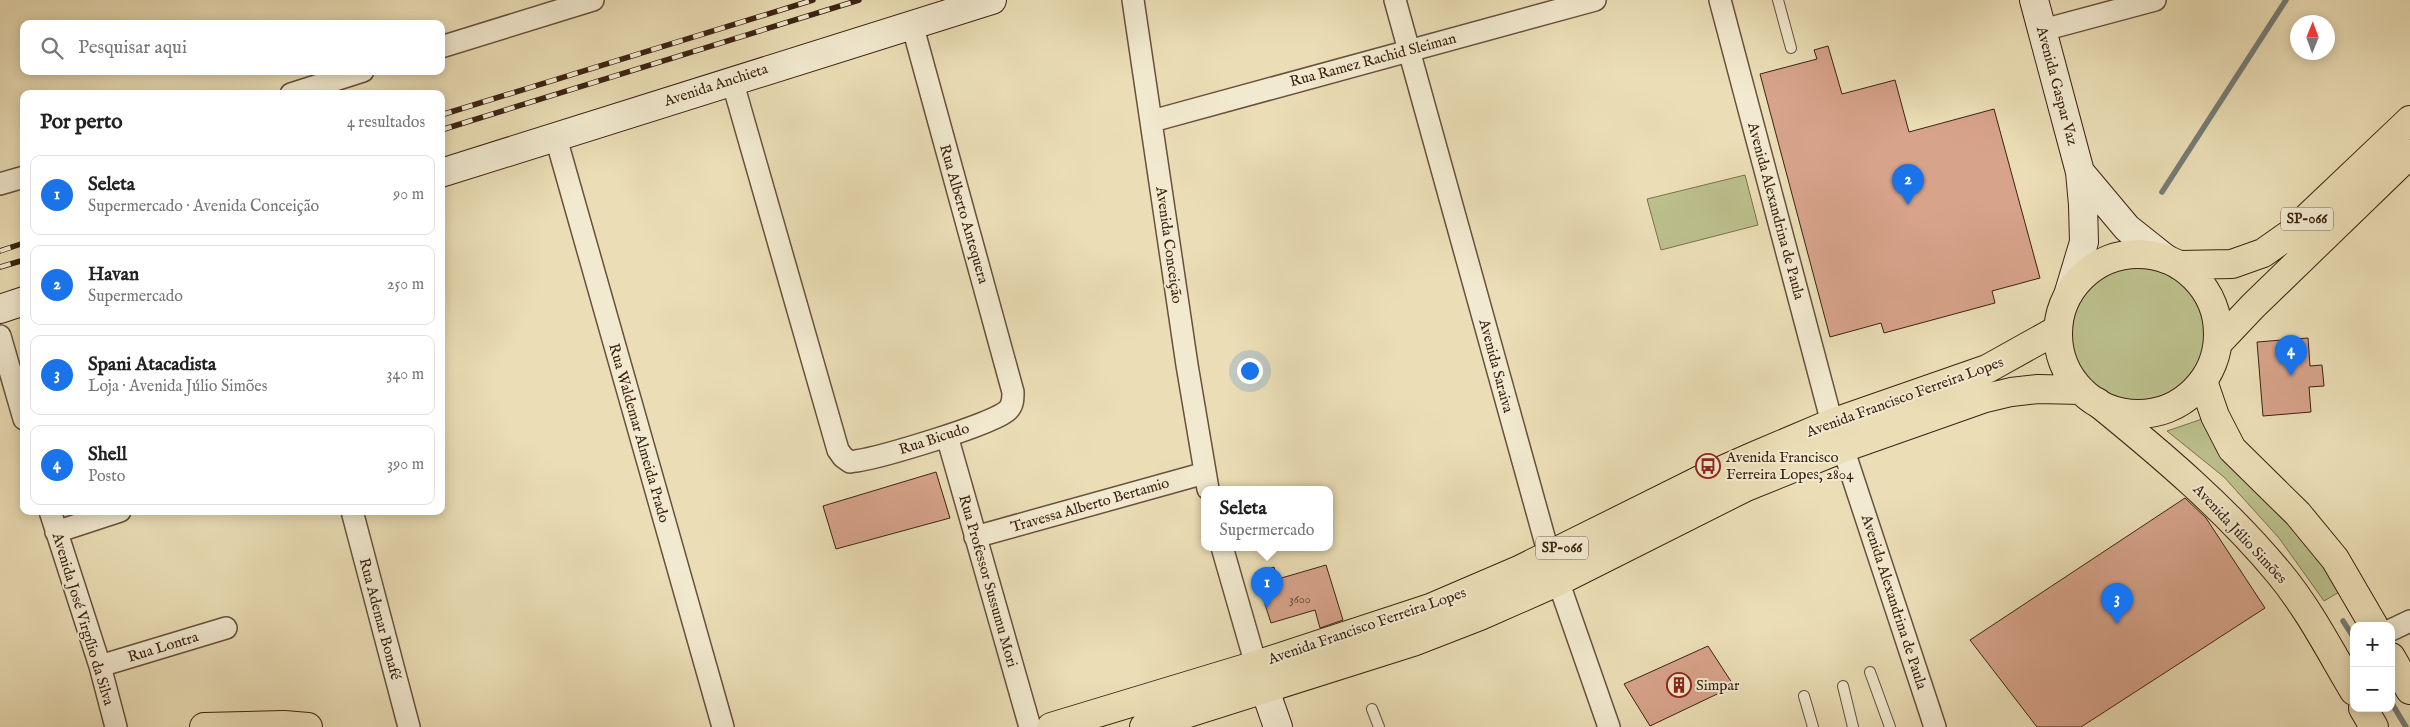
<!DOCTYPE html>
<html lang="pt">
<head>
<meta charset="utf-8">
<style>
	:root { --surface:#fff; --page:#f2f2f2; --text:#222; --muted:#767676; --line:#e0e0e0; --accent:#1a73e8 }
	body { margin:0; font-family:"IM FELL English",serif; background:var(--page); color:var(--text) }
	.controls { position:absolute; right:15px; bottom:15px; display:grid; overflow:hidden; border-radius:10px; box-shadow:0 2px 12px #0003 }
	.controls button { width:45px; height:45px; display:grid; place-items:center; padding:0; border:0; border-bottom:1px solid var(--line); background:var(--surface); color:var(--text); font:25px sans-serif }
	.compass { position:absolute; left:2290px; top:15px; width:45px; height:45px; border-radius:50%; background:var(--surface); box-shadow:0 2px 12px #0003; rotate:1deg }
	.you { position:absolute; left:1249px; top:370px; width:18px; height:18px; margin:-12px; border:4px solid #fff; border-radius:50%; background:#1a73e8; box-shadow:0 0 0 8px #1a73e833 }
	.badge { display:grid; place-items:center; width:32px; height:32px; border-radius:50%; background:var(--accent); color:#fff; font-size:16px; font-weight:700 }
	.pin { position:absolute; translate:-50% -41px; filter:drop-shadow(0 1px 2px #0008) }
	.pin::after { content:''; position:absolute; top:26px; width:18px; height:15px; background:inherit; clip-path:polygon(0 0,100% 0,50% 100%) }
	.popup { position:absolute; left:1201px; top:486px; width:132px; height:65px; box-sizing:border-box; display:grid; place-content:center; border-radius:10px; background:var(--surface); filter:drop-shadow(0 1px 4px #0005); font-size:16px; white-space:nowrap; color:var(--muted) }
	.popup b { font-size:19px; color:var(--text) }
	.popup::after { content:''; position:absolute; left:50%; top:100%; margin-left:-10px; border:10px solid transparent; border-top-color:var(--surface) }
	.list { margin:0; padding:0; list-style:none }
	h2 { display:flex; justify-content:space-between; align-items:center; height:65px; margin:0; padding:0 20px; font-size:21px }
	h2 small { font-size:16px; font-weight:400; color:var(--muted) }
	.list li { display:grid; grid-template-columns:32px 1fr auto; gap:15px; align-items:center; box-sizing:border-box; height:80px; margin:0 10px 10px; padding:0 10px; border:1px solid var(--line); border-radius:10px }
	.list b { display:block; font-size:19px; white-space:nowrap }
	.list p { margin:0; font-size:16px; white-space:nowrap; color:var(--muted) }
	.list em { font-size:16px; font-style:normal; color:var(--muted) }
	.icon { flex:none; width:28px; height:28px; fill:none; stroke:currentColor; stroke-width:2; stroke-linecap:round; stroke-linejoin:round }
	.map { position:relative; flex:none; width:2410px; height:727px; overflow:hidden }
	.search { position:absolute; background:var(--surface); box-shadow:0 2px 12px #0003; left:20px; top:20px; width:425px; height:55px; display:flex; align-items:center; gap:12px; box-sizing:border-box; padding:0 18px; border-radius:10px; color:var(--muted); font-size:19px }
	.panel { position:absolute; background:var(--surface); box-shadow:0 2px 12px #0003; left:20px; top:90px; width:425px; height:425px; border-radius:10px }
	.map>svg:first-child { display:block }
	.green { fill:#bbc08c; stroke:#7b7150 }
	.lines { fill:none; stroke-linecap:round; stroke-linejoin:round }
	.stream { stroke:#767d77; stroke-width:5.5 }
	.building { fill:#d7a38b; stroke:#3b2213 }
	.lane-casing { stroke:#67513c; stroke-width:12 }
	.street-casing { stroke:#67513c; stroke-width:24 }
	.secondary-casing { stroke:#3b2213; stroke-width:30 }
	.primary-casing { stroke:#3b2213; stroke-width:30 }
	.highway-casing { stroke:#3b2213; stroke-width:30 }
	.lane { stroke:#f2ead0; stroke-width:10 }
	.street { stroke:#f2ead0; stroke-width:21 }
	.secondary { stroke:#f2ead0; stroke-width:28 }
	.primary { stroke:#ebdeb6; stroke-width:28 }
	.highway { stroke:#ebdeb6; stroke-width:28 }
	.rail-casing { stroke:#3b2213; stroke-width:5.5 }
	.rail { stroke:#f2ead0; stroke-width:4; stroke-dasharray:11; stroke-linecap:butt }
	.labels { text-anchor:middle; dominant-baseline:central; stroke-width:4; stroke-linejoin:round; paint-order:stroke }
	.number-label { font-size:12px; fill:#624231 }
	.shield { fill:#f2ead0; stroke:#725e4c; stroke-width:1 }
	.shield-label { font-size:14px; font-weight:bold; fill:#3b2213 }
	.street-label { font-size:15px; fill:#3b2213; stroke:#f2ead0 }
	.poi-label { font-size:15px; fill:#3b2213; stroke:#f2ead0; text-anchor:start }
</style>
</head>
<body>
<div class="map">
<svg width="2410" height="727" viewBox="0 0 2410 727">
	<rect width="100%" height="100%" fill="#ebdeb6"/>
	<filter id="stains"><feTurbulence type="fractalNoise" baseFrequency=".004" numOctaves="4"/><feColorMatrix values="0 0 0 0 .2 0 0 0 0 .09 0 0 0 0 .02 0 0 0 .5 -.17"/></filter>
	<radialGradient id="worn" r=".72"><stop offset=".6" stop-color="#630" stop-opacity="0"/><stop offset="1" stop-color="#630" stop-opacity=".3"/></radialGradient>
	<!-- green -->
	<path class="green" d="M1745,175L1758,225L1661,250L1647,199Z
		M2070 335a68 68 0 1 1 136 0a68 68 0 1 1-136 0Z
		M2208,417L2224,448L2256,493L2313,546L2346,588L2324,601L2279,538L2224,477L2167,431Z"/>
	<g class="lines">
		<!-- stream -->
		<path class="stream" d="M2162,192L2286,0
			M2343,621L2354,638
			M2391,702L2406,727"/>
	</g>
	<!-- building -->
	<path class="building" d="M1828,46L1842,94L1895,80L1909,132L1994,109L2040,278L1992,291L1995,303L1884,333L1881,323L1830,337L1760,74L1817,59L1814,50Z
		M2308,338L2310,366L2322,365L2324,386L2309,387L2311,412L2263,416L2257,342Z
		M936,472L950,518L836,549L823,506Z
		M2185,498L2206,518L2265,608L2081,727H2037L1970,640Z
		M1326,565L1343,620L1320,628L1315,610L1271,623L1255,573L1274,567L1278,579Z
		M1708,646L1734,686L1650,726L1624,684Z"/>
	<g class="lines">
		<defs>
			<path id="lane" d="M1778,0L1791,48
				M1870,672L1890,727
				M1843,686L1853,727
				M1804,696L1813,727
				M1372,709L1379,727"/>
			<path id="street" d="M1133,0L1187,365L1208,489
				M1395,0L1549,555L1609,727
				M1720,0L1832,423
				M2043,30L2155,0
				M441,47L593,0
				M732,80L838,450L843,457L850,462L856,461C878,458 995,424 1008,410C1013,405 1013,399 1013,392L912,24
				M291,94L363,71
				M1152,121L1595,0
				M556,138L723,727
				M0,184L24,177
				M0,336L24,419
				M947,436L1030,727
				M1843,448L1935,727
				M50,511L100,666L116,727
				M352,511L409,727
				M56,532L120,511
				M975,537L1205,473
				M1222,547L1256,665
				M2391,630L2410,621
				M100,666L226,628"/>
			<path id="secondary" d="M2034,0L2080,172L2083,205L2084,242L2069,292
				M2080,172L2127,228L2166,259
				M441,173L992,0
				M0,309L24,301
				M1257,667L1278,727"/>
			<path id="primary" d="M2203,381L2215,416L2232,449L2298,514L2335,559L2374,626
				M2097,402C2161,454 2226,509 2279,573C2309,609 2330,651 2354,691
				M2391,657L2410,690
				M2363,708L2374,727"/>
			<path id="highway" d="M2058 334a80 80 0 1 1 160 0a80 80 0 1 1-160 0Z
				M2179,265L2232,264L2263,253L2290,234L2410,120
				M2218,343L2253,306L2410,154
				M204,727L284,725L308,727
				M1051,727L1256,665L1430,608L1521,569L1702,479L1754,456L1832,423L1987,369L2057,330
				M1144,727L1413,642L1480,616L1557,582L1746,487L1843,448L1982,399L2011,392L2038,389L2081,390"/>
		</defs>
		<!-- lane casing -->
		<use href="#lane" class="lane-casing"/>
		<!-- street casing -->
		<use href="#street" class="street-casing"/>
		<!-- secondary casing -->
		<use href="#secondary" class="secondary-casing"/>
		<!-- primary casing -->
		<use href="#primary" class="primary-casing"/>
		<!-- highway casing -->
		<use href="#highway" class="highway-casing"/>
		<!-- lane -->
		<use href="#lane" class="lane"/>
		<!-- street -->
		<use href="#street" class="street"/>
		<!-- secondary -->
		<use href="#secondary" class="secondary"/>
		<!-- primary -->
		<use href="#primary" class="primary"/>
		<!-- highway -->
		<use href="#highway" class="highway"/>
		<defs>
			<path id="rail" d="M441,115L813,0
				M441,130L859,0
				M0,251L24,243
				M0,267L24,260"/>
		</defs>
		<!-- rail casing -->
		<use href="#rail" class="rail-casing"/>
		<!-- rail -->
		<use href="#rail" class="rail"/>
	</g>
	<!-- icons -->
	<defs>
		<symbol id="bus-ring" viewBox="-11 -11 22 22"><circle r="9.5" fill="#f2ead0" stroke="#8f2418" stroke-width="1.5"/><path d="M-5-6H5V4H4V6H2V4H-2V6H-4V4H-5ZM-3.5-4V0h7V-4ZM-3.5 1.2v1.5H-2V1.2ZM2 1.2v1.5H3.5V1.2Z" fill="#8f2418"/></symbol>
		<symbol id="building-ring" viewBox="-11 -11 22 22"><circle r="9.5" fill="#f2ead0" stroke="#8f2418" stroke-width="1.5"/><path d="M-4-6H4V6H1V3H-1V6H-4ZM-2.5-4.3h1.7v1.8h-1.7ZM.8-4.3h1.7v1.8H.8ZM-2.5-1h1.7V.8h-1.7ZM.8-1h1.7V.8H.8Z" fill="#8f2418"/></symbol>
	</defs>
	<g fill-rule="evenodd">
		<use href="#bus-ring" x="1694" y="452" width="28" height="28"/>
		<use href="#building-ring" x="1665" y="671" width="28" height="28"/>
	</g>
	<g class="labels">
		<!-- number labels -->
		<g class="number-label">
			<text x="1300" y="599">3600</text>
		</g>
		<!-- shield labels -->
		<g class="shield">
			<rect x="2281" y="207.5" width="52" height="23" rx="4"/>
			<rect x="1536" y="536.5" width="52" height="23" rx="4"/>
		</g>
		<g class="shield-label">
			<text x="2307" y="219">SP-066</text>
			<text x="1562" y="548">SP-066</text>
		</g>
		<!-- street labels -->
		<g class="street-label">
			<text transform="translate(1373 60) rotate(-15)">Rua Ramez Rachid Sleiman</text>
			<text transform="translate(716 85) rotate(-18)">Avenida Anchieta</text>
			<text transform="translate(2057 86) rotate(75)">Avenida Gaspar Vaz</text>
			<text transform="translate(1776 211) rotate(75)">Avenida Alexandrina de Paula</text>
			<text transform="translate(964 214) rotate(74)">Rua Alberto Antequera</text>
			<text transform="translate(1169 245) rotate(82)">Avenida Conceição</text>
			<text transform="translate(1496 366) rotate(75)">Avenida Saraiva</text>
			<text transform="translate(1905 397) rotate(-20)">Avenida Francisco Ferreira Lopes</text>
			<text transform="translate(639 433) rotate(74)">Rua Waldemar Almeida Prado</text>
			<text transform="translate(934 439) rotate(-18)">Rua Bicudo</text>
			<text transform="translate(1090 505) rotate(-16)">Travessa Alberto Bertamio</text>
			<text transform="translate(2240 534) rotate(47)">Avenida Júlio Simões</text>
			<text transform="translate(988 581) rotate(74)">Rua Professor Sussumu Mori</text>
			<text transform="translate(1894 602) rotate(72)">Avenida Alexandrina de Paula</text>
			<text transform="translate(83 619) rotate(73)">Avenida José Virgílio da Silva</text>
			<text transform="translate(380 619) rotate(75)">Rua Ademar Bonafé</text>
			<text transform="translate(1367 626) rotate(-19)">Avenida Francisco Ferreira Lopes</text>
			<text transform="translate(163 647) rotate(-17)">Rua Lontra</text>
		</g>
		<!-- poi labels -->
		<g class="poi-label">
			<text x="1726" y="457">Avenida Francisco<tspan x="1726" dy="17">Ferreira Lopes, 2804</tspan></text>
			<text x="1696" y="685">Simpar</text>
		</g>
	</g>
	<rect width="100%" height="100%" filter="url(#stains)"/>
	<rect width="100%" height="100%" fill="url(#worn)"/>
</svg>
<div class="controls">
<button>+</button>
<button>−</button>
</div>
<svg class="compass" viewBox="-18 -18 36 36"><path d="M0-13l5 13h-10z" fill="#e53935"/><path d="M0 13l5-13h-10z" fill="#767676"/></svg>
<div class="you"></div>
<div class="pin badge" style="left:1267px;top:608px">1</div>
<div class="popup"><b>Seleta</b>Supermercado</div>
<div class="pin badge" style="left:1908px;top:205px">2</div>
<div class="pin badge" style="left:2117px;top:624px">3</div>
<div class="pin badge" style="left:2291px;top:376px">4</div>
<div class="search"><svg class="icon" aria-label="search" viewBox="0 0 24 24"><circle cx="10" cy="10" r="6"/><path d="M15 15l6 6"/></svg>Pesquisar aqui</div>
<section class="panel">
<h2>Por perto<small>4 resultados</small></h2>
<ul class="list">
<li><span class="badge">1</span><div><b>Seleta</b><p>Supermercado · Avenida Conceição</p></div><em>90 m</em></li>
<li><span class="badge">2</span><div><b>Havan</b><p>Supermercado</p></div><em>250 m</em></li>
<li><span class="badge">3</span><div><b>Spani Atacadista</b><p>Loja · Avenida Júlio Simões</p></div><em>340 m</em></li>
<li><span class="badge">4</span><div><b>Shell</b><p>Posto</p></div><em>390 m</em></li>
</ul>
</section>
</div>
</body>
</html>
